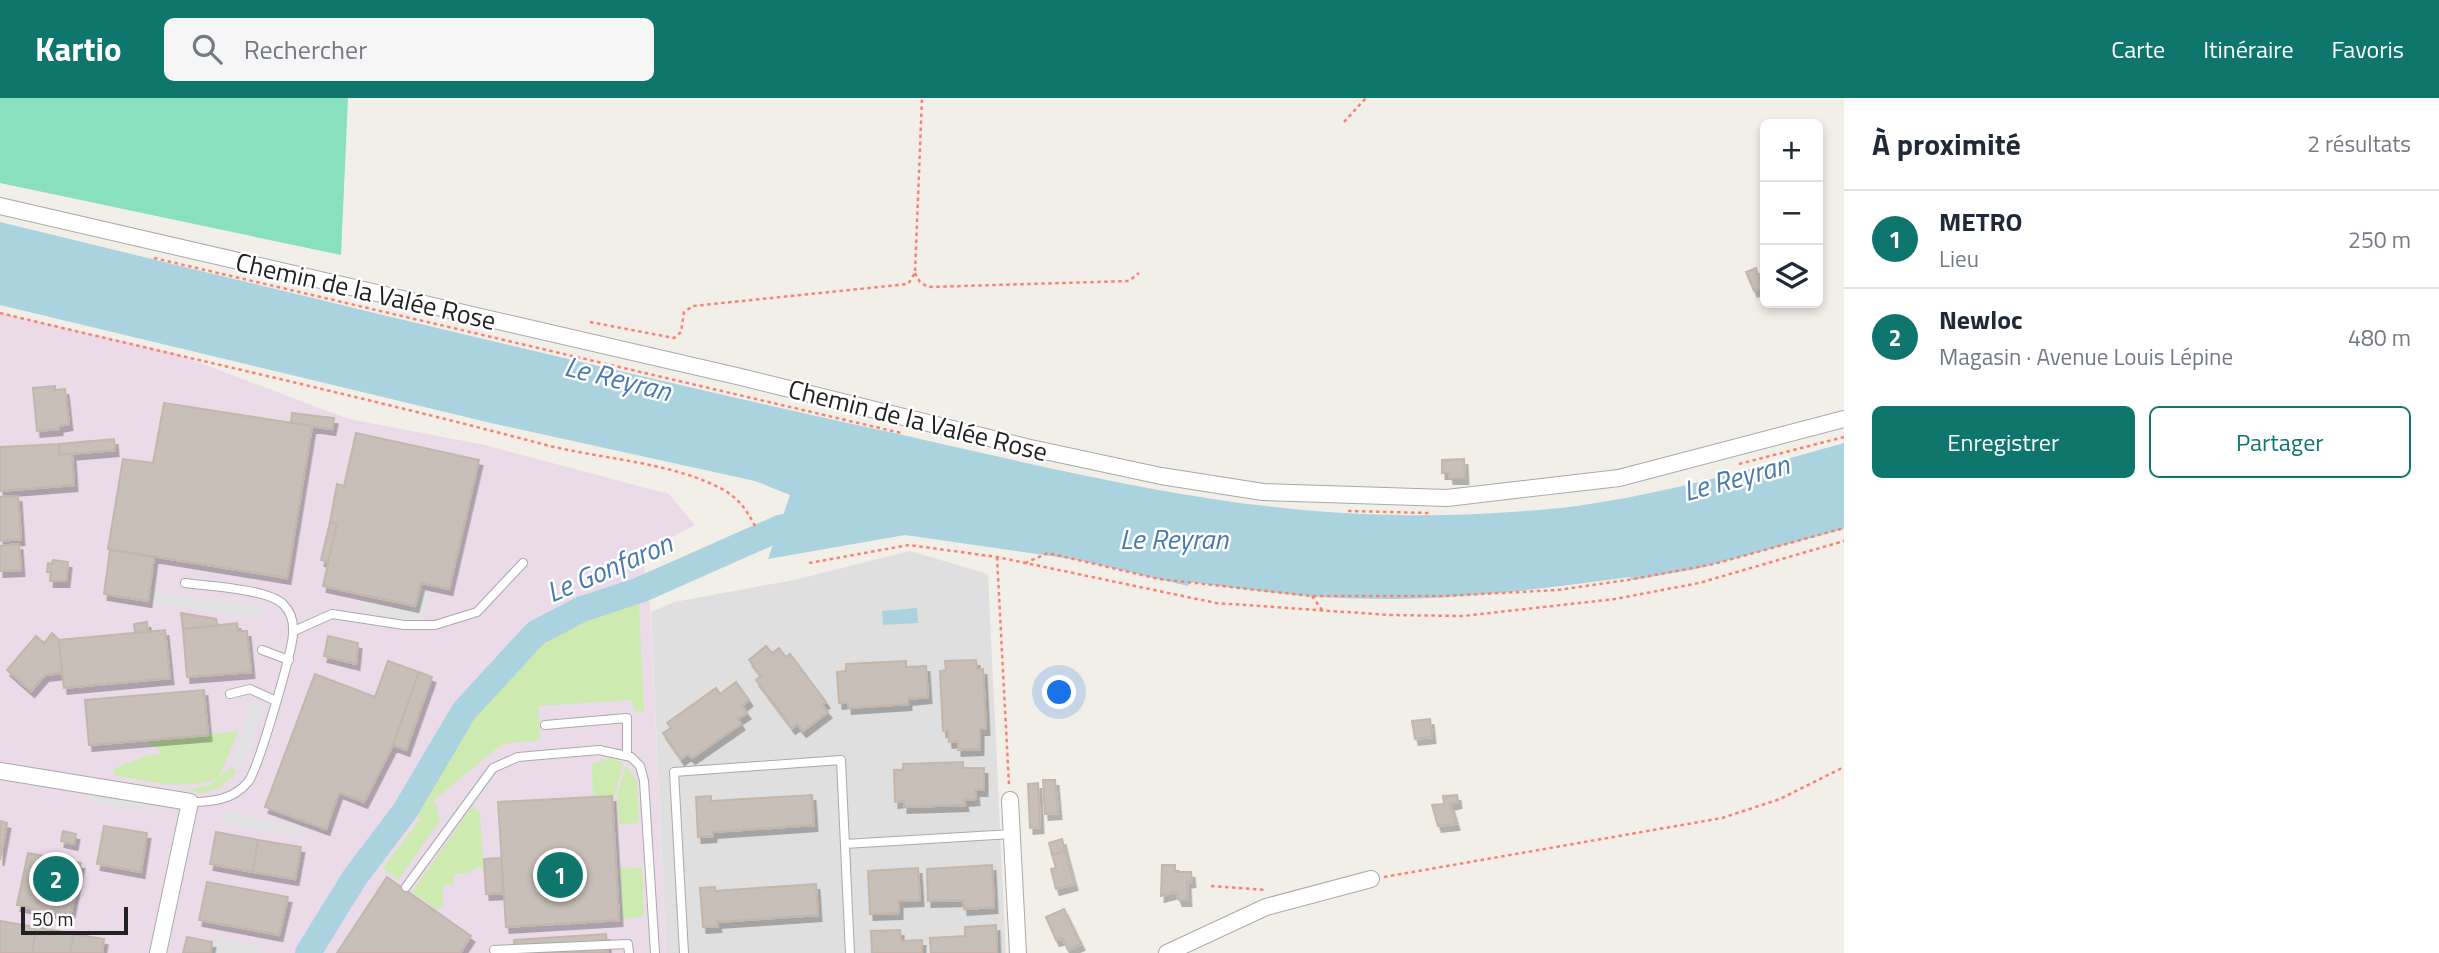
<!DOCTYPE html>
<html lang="fr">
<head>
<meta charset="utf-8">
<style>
	:root { --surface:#fff; --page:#f6f6f7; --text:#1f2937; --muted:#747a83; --line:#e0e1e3; --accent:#0f766e }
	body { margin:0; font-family:"Titillium Web",sans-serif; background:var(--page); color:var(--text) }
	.controls { position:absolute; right:21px; top:21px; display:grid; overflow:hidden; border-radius:10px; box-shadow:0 4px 10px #0003 }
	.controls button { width:63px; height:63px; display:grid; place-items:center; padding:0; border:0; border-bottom:2px solid var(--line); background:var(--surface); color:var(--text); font:35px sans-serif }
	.scale { position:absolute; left:21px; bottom:18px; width:107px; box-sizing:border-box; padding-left:7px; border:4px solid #222; border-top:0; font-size:19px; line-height:24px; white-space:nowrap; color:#222; -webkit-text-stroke:5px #fff; paint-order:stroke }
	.you { position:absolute; left:1060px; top:595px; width:24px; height:24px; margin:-18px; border:5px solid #fff; border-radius:50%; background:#1a73e8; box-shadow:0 0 0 10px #1a73e833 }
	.badge { display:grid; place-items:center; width:46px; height:46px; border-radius:50%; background:var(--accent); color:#fff; font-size:23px; font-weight:700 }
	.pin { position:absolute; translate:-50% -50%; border:4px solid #fff; box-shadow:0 2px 7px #0006 }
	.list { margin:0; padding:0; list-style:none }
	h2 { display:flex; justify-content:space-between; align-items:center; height:91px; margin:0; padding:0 28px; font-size:30px }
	h2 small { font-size:23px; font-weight:400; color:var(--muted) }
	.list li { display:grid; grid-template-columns:46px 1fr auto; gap:21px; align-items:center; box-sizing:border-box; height:98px; padding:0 28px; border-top:2px solid var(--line) }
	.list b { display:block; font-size:26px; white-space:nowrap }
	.list p { margin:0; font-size:23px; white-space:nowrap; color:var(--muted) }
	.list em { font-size:23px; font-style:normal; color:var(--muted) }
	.actions { display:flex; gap:14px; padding:21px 28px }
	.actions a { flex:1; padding:16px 0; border:2px solid var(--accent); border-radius:10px; text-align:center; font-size:24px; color:var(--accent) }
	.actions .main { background:var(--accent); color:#fff }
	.icon { flex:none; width:38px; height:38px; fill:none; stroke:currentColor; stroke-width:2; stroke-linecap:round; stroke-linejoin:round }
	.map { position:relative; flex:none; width:1844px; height:855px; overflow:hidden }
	header { display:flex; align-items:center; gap:42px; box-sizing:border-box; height:98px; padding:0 35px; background:var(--accent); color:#fff }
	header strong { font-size:33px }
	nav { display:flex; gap:38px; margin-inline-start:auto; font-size:24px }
	.search { width:490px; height:63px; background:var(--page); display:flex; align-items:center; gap:18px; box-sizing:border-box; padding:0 24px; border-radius:10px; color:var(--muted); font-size:26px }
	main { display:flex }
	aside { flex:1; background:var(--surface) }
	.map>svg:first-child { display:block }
	.residential { fill:#e0dfdf }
	.industrial { fill:#ebdbe8 }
	.grass { fill:#cdebb0 }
	.pitch { fill:#88e0be }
	.parking { fill:#e2e2e2 }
	.water { fill:#aad3df }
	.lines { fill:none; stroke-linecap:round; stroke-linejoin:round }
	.river { stroke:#aad3df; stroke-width:26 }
	.building { fill:#c7bfb8; stroke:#c4b6ab; stroke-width:2; filter:url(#shadow) }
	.lane-casing { stroke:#a9a9a9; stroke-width:10 }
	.street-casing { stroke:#a9a9a9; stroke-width:18 }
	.path { stroke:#fa8072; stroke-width:2.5; stroke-dasharray:3.5 3.5; stroke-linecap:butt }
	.lane { stroke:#fff; stroke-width:8 }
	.street { stroke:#fff; stroke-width:16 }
	.labels { text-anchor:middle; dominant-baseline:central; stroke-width:5; stroke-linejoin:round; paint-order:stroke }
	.street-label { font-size:26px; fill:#222; stroke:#fff }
	.water-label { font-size:28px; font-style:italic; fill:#4a7aab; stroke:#fff }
</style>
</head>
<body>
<header>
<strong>Kartio</strong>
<div class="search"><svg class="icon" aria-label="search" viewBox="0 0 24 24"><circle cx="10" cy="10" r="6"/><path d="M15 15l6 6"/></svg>Rechercher</div>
<nav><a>Carte</a><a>Itinéraire</a><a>Favoris</a></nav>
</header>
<main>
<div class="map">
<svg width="1844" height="855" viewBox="0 0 1844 855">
	<defs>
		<filter id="shadow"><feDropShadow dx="3.5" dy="6" stdDeviation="0" flood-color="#0004"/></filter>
	</defs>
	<rect width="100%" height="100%" fill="#f2efe9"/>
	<!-- residential -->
	<path class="residential" d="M910,453L988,476L1006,855H666L651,514L674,504L794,482Z"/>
	<!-- industrial -->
	<path class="industrial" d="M0,215L174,255L349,321L485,347L669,396L695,427L642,454L650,503L666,855H0Z"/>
	<!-- grass -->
	<path class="grass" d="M639,504L644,614L634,613L632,602L539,608L540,642L504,646L496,651L433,703L436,706L440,723L398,782L383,770L420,721L417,718L419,714L410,713L473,615L549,540L587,521Z
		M239,633L219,679L232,669L237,674L221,689L199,696L189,691L211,687L217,681C183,693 150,683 116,678L113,671L147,657H160V652L143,642Z
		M611,660L623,665L615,698L593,699L592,666Z
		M626,667L637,683L639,725L619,726L617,699Z
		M471,710L478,711L480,715L484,772L478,769L469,775L454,776L453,786L443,787V808L437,812L412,794Z
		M620,769L642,770L644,818L622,822Z"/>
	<!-- pitch -->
	<path class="pitch" d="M0,0H348L341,157L0,85Z"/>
	<!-- parking -->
	<path class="parking" d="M420,489L431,492L421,525L360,512L361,502L413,513Z
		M150,494L263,509L261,521L151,504Z
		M253,603L265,607L243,669L231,665Z
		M87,693L157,706L155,714L85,703Z
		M224,712L302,730L300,740L222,724Z
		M215,839L269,852V855H212Z"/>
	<!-- water -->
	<path class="water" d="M0,124C288,194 576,265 866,329C1041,367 1217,415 1397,417C1456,418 1518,415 1577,408C1667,395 1756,370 1844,345V431L1696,471L1632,482L1630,479C1528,493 1425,506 1322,499C1278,496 1234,490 1190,484L1188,488L1079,462L905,437L768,461L790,397L755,383L491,325L0,207Z
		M917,510L918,525L883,527L882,513Z"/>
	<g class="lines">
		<!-- river -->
		<path class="river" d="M308,855L355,779L405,713L464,613L536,535L582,511L640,492L780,430L813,423"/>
	</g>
	<!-- building -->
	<path class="building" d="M1756,170L1762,189L1754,193L1746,174Z
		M55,288V292L65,291L69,326L59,328V331L37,333L33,290Z
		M164,305L312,328L287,480L108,451L123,361L153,365Z
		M292,315L334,320L332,331L291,325Z
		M356,335L479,362L449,491L421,485L415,508L323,488L337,426L330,424L337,386L344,388Z
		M114,341L115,352L59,357V346Z
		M59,346V357L72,356L74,387L0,393V349Z
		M1464,361L1465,380H1450L1449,375H1442V362Z
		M18,398L21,441L0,443V399Z
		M330,424L337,426L328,464L321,462Z
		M19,446L21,472L0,473V448Z
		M110,452L154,459L148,503L104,496Z
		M53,462L68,464L66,483H50L51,474H47L48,465L52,466Z
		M181,515L216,521L218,528L183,531Z
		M147,524L148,534L135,535L134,526Z
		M237,525L238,533H247L251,574L187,579L183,531Z
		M165,532L170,580L64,590L59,542Z
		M52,535L59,542L62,575L45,577L31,593L7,572L36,538L44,545Z
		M328,538L358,545L356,566L324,558Z
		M766,548L772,555L779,550L786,559L790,556L826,604L822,607L828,614L803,633L797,626L792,630L756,582L761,578L749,562Z
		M976,562L977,571H983L986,631H980V651L958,652V643L949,644L948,633H943L940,573L946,572L945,563Z
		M388,563L419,574L393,647L364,704L339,694L326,731L265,709L315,576L375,599Z
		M906,563V569L926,568L928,599L908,601V606L848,610V604L839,605L837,574L846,573V566Z
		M419,574L432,579L406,652L393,647Z
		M736,584L749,602L742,608L747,615L738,621L741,626L692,660L688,656L681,661L663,635L671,630L667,625L716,590L720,596Z
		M204,592L208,637L89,647L85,602Z
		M1430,621L1432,639L1415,641L1412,623Z
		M963,664V670H984V692H975L976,701L964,702L965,707L904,709V703L895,704L894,672H903V666Z
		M1043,682H1055L1058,715L1045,716Z
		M1038,685L1040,729L1030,730L1028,686Z
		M812,697L814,727L713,734V738L698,739L696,699L711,698V703Z
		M1457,697L1458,704L1450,706L1456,726L1438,728L1432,707L1444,706L1443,698Z
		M612,698L619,822L506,829L498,704Z
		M0,723L7,725L0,762Z
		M104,728L147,735L141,774L97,766Z
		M63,733L76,736L74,746L61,743Z
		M216,734L258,742L253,774L210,766Z
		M1062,741L1065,753L1052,757L1049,745Z
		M258,742L301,749L295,781L253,774Z
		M1065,753L1074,786L1056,791L1051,771L1056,770L1052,757Z
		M28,755L81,765L71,814H48L17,807Z
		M501,760L503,795L486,796L484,761Z
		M992,767L994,809L964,811L963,802L928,803L927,771Z
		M1162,767H1175V774H1191L1192,783L1187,784L1188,802H1179L1176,794L1161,798Z
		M918,770L920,802L899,803V815L870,816L868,773Z
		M387,779L471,838L460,855H337Z
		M207,784L288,799L279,837L199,822Z
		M816,786L818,817L717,824L718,828L703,829L700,790L715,789V793Z
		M1064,811L1081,846L1068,852L1062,840L1056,842L1046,819Z
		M0,823L36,829L32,855H0Z
		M996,827L997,855H931L930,840L965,838V829Z
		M36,829L74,836L70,855H32Z
		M900,832L901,843L922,842V855H872L871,833Z
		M74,836L104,841L102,855H70Z
		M606,836L608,855H515L514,842Z
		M187,839L212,844L210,855H183Z"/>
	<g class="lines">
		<defs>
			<path id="lane" d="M185,485C208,488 267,491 283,506C291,514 294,525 293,536C292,554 258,672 248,684C233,702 212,704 190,704
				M294,533L332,516L404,527H435L477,514L523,465
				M262,552L289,562
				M230,596L250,591L276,603
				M545,627L627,620V658
				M845,746L1012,736
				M406,789L493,670L518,659L599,652L631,659L640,668L644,683L655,855
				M494,852L628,846L629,855
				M684,855L674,674L841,662L850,855"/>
			<path id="street" d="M0,108L741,279L1026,349L1161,378L1263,394L1447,400L1619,380L1844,321
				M0,673L190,704L158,855
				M1010,702L1018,855
				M1167,855L1266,809L1371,781"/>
		</defs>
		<!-- lane casing -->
		<use href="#lane" class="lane-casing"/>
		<!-- street casing -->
		<use href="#street" class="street-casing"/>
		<!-- path -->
		<path class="path" d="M1344,24L1366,0
			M154,160L901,335
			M915,175L920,184L928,189L1129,183L1139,175
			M0,215C182,259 365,299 546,347C601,361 670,364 720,390C738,399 746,411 755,428
			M590,224L674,240L681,234L684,214L693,208L908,186L915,175L922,0
			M1739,366L1844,339
			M1348,413L1429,415
			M997,459L1009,687
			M809,465L909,447L997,459L1216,505L1389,517L1463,518L1615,501L1699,485L1844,443
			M1025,465L1048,455L1159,481L1311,498H1444L1557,492L1628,482L1714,466L1844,430
			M1312,498L1322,512
			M1384,779L1722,720L1780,701L1844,669
			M1211,788L1267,792"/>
		<!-- lane -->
		<use href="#lane" class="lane"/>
		<!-- street -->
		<use href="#street" class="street"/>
	</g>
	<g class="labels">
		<!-- street labels -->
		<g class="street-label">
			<text transform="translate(366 193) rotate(13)">Chemin de la Valée Rose</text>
			<text transform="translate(918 322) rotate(14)">Chemin de la Valée Rose</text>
		</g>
		<!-- water labels -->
		<g class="water-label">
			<text transform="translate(618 280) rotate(14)">Le Reyran</text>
			<text transform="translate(1736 379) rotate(-15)">Le Reyran</text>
			<text x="1174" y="440">Le Reyran</text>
			<text transform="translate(609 469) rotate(-23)">Le Gonfaron</text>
		</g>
	</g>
</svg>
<div class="controls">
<button>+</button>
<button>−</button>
<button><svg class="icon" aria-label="layers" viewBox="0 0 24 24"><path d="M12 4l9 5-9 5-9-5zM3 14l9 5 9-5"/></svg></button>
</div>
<div class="scale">50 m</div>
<div class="you"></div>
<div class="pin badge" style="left:560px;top:777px">1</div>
<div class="pin badge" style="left:56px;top:781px">2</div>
</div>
<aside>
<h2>À proximité<small>2 résultats</small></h2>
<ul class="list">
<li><span class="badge">1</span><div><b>METRO</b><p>Lieu</p></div><em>250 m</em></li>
<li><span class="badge">2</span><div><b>Newloc</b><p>Magasin · Avenue Louis Lépine</p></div><em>480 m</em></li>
</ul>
<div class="actions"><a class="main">Enregistrer</a><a>Partager</a></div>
</aside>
</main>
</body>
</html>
